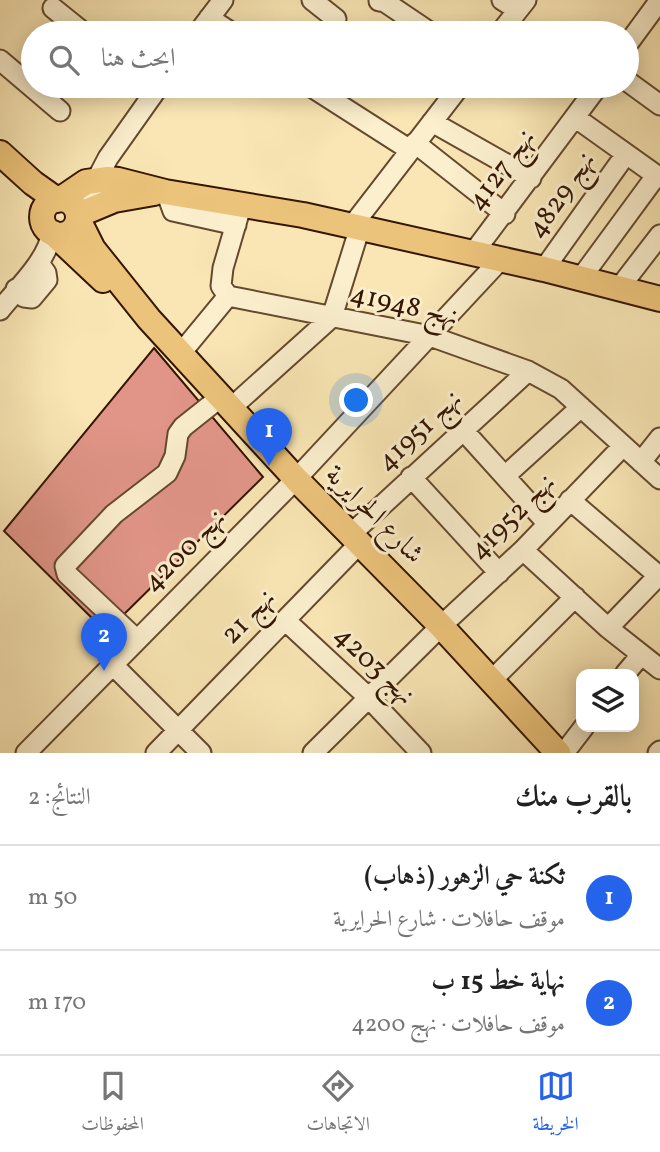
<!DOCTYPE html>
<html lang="ar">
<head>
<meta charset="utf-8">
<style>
	:root { --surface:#fff; --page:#f6f6f6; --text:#222; --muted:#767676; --line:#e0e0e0; --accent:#2563eb }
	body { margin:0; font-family:Vollkorn,Amiri,serif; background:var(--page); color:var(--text); direction:rtl }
	.controls { position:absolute; right:21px; bottom:21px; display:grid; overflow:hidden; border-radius:14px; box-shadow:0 4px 18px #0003 }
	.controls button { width:63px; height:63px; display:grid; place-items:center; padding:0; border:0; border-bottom:2px solid var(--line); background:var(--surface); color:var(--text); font:35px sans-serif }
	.you { position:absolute; left:357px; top:401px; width:24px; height:24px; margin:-18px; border:5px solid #fff; border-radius:50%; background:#1a73e8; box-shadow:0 0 0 10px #1a73e833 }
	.badge { display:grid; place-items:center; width:46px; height:46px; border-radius:50%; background:var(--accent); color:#fff; font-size:23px; font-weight:700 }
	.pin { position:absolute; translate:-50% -58px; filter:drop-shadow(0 2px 4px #0008) }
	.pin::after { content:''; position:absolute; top:37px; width:24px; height:21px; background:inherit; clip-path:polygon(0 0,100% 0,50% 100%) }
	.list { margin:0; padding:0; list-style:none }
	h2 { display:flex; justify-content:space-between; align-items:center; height:91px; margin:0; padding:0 28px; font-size:30px }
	h2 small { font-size:23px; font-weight:400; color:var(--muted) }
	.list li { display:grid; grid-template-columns:46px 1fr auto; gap:21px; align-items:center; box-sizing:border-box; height:105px; padding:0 28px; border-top:2px solid var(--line) }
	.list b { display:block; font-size:26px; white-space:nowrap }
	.list p { margin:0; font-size:23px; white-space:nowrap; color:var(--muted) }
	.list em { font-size:23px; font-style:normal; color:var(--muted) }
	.icon { flex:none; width:38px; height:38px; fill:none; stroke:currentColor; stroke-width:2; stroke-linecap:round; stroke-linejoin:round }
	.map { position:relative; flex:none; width:660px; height:753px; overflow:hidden; direction:ltr }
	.search { position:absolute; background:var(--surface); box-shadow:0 4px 18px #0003; left:21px; right:21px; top:21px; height:77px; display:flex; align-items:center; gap:18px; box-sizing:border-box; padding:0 24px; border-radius:38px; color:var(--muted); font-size:26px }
	.sheet { height:301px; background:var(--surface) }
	nav { display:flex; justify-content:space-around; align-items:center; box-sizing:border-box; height:98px; border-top:2px solid var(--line); background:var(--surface); font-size:19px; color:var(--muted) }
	nav a { display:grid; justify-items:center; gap:4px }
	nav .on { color:var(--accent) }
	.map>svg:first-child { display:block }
	.building { fill:#e19588; stroke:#341502; stroke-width:2 }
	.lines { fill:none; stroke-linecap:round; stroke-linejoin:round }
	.minor-casing { stroke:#65492e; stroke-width:23 }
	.major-casing { stroke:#341502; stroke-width:28 }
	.minor { stroke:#fbefce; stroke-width:19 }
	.major { stroke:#ecc37a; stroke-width:24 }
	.labels { text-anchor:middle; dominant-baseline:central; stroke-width:6; stroke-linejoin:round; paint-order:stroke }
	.street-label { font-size:28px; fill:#341502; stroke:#fbefce }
</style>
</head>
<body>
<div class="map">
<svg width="660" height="753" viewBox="0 0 660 753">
	<rect width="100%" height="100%" fill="#f9e6b4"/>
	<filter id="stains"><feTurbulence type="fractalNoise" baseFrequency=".00286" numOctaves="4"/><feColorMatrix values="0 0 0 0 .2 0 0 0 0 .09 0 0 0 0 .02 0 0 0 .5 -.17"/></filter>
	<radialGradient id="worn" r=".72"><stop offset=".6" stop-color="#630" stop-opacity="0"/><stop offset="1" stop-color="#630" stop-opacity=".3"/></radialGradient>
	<!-- building -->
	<path class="building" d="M154,348L263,477L106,632L4,531Z"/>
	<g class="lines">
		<defs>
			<path id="minor" d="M312,0L336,19
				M502,0L518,10
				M379,1L385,2L431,33
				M53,8L84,33
				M209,18L232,33
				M198,33L223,0
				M500,33L526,0
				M627,45L660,0
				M0,60L60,111
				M627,81L660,105
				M310,86L410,150
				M576,118L660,178
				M432,122L531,178
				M415,143L505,214
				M171,193L169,200L173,211L236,225
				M89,209L97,179L108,158L159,86
				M352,226L460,86
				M474,252L598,86
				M544,269L626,154
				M581,278L656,176
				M620,287L660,235
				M16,289L24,297L32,298L47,280L46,273L39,263
				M228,296L430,336L528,371L561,389L660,479
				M228,296L221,286L223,268L242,203
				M0,310C15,291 51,257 51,232
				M181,353L228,296
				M232,407L332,317L360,227
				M463,430L547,523
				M641,462L660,438
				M505,476L581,407
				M411,477L499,573
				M570,500L660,577
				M351,534L528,371
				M523,550L608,628L660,669
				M286,621L368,697L421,753
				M608,628L658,576
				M137,640L67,574L65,566L114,514L167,473L175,456L178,434L183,427L222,396
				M113,665L201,753
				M625,674L641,655
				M491,681L575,597
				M26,753L296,479L501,259
				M156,753L360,543
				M313,753L441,626L523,550L623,446
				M564,753L584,727
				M658,753L660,751"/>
			<path id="major" d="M0,153L33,183L57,200
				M61,199L86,182L108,179L118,180L165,192L303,215L544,269L660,299
				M42 217a18 18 0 1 1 36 0a18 18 0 1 1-36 0Z
				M78,215L114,200L154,193
				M78,219L93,249L149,319L296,479L441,626L558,753
				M53,233L103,280"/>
		</defs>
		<!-- minor casing -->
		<use href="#minor" class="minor-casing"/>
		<!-- major casing -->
		<use href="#major" class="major-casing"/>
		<!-- minor -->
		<use href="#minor" class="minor"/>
		<!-- major -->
		<use href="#major" class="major"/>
	</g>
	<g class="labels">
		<!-- street labels -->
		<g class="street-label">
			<text transform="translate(502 170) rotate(-53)">نهج 4127</text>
			<text transform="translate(562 195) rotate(-55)">نهج 4829</text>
			<text transform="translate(404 306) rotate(13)">نهج 41948</text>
			<text transform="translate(420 431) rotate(-43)">نهج 41951</text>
			<text transform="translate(374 515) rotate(45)">شارع الحرايرية</text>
			<text transform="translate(513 517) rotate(-45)">نهج 41952</text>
			<text transform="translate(185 551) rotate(-45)">نهج 4200</text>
			<text transform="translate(249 617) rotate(-46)">نهج 21</text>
			<text transform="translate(374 666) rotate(44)">نهج 4203</text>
		</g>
	</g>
	<rect width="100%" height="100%" filter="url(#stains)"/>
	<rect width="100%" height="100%" fill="url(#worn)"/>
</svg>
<div class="controls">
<button><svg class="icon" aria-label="layers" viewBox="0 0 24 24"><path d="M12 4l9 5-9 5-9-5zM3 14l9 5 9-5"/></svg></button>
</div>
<div class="you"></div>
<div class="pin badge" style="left:269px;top:466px">1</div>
<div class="pin badge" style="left:104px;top:671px">2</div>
<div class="search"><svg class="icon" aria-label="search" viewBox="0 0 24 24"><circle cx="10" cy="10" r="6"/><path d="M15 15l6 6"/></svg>ابحث هنا</div>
</div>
<section class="sheet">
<h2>بالقرب منك<small>النتائج: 2</small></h2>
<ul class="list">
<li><span class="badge">1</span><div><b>ثكنة حي الزهور (ذهاب)</b><p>موقف حافلات · شارع الحرايرية</p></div><em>50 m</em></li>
<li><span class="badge">2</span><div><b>نهاية خط 15 ب</b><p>موقف حافلات · نهج 4200</p></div><em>170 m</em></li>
</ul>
</section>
<nav>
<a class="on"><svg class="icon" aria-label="map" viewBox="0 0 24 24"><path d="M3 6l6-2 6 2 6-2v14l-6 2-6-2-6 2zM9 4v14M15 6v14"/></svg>الخريطة</a>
<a><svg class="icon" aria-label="directions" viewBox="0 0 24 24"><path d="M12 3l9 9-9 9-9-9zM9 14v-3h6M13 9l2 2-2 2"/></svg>الاتجاهات</a>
<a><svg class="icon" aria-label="saved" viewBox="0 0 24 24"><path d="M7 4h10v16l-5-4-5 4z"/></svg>المحفوظات</a>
</nav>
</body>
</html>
